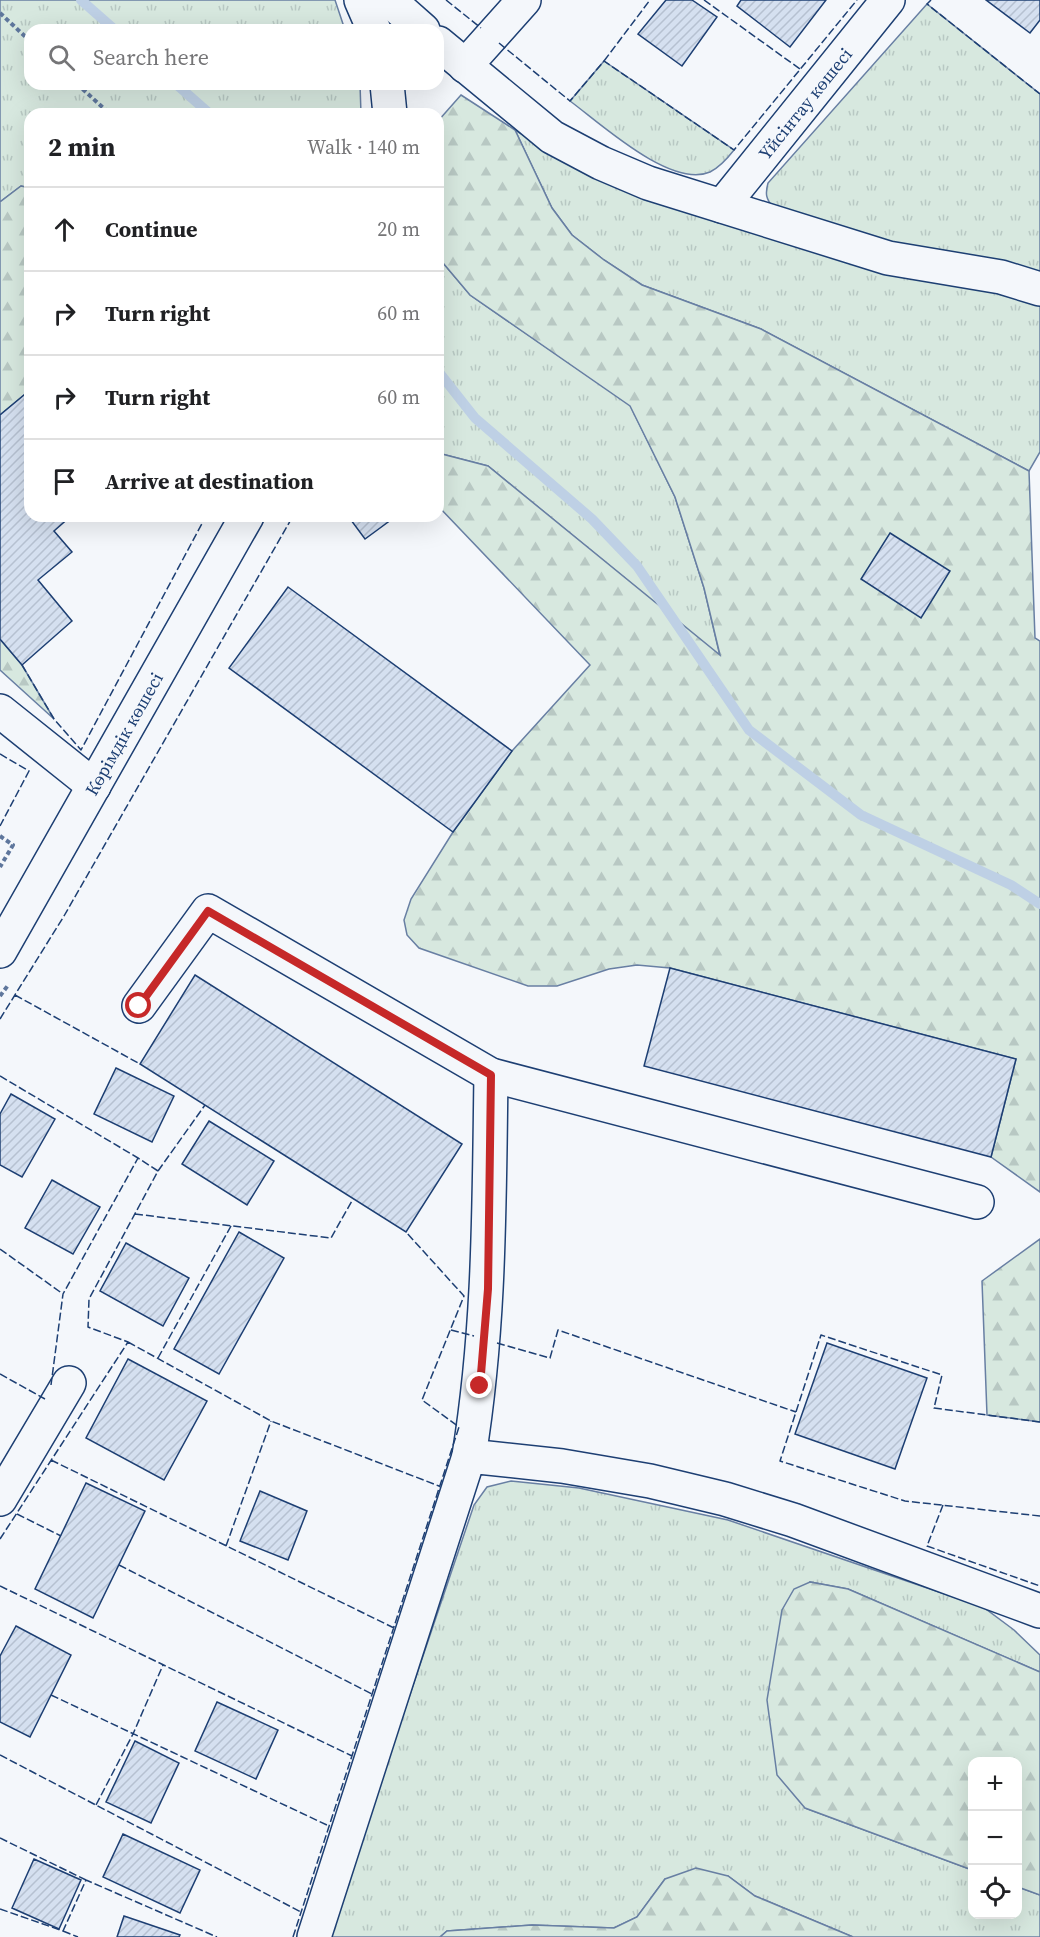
<!DOCTYPE html>
<html lang="en">
<head>
<meta charset="utf-8">
<style>
	:root { --surface:#fff; --page:#f2f2f2; --text:#202124; --muted:#757577; --line:#e0e0e0 }
	body { margin:0; font-family:"Source Serif 4",serif; background:var(--page); color:var(--text) }
	.controls { position:absolute; right:18px; bottom:18px; display:grid; overflow:hidden; border-radius:12px; box-shadow:0 6px 24px #0002 }
	.controls button { width:54px; height:54px; display:grid; place-items:center; padding:0; border:0; border-bottom:2px solid var(--line); background:var(--surface); color:var(--text); font:30px sans-serif }
	.stop { position:absolute; width:18px; height:18px; margin:-14px; border:4px solid #c62828; border-radius:50%; background:#fff }
	.stop.end { background:#c62828; border-color:#fff; box-shadow:0 2px 6px #0008 }
	.list { margin:0; padding:0; list-style:none }
	h2 { display:flex; justify-content:space-between; align-items:center; height:78px; margin:0; padding:0 24px; font-size:26px }
	h2 small { font-size:20px; font-weight:400; color:var(--muted) }
	.list li { display:grid; grid-template-columns:39px 1fr auto; gap:18px; align-items:center; box-sizing:border-box; height:84px; padding:0 24px; border-top:2px solid var(--line) }
	.list b { display:block; font-size:22px; white-space:nowrap }
	.list em { font-size:20px; font-style:normal; color:var(--muted) }
	.icon { flex:none; width:33px; height:33px; fill:none; stroke:currentColor; stroke-width:2; stroke-linecap:round; stroke-linejoin:round }
	.map { position:relative; flex:none; width:1040px; height:1937px; overflow:hidden }
	.search { position:absolute; background:var(--surface); box-shadow:0 6px 24px #0002; left:24px; top:24px; width:420px; height:66px; display:flex; align-items:center; gap:15px; box-sizing:border-box; padding:0 21px; border-radius:18px; color:var(--muted); font-size:22px }
	.panel { position:absolute; background:var(--surface); box-shadow:0 6px 24px #0002; left:24px; top:108px; width:420px; height:414px; border-radius:18px }
	.map>svg:first-child { display:block }
	.grass { fill:url(#grass-tufts); stroke:#687fa3; stroke-width:1.5 }
	.forest { fill:url(#forest-firs); stroke:#687fa3; stroke-width:1.5 }
	.lines { fill:none; stroke-linecap:round; stroke-linejoin:round }
	.stream { stroke:#bed0e5; stroke-width:10 }
	.building { fill:url(#building-hatch); stroke:#1d3f73; stroke-width:1.5 }
	.minor-casing { stroke:#1d3f73; stroke-width:36 }
	.path { stroke:#5e769c; stroke-width:4; stroke-dasharray:4.5 3; stroke-linecap:butt }
	.minor { stroke:#f4f7fb; stroke-width:33 }
	.fence { stroke:#1d3f73; stroke-width:1.5; stroke-dasharray:8 3; stroke-linecap:butt }
	.route { stroke:#c62828; stroke-width:8 }
	.labels { text-anchor:middle; dominant-baseline:central; stroke-width:4.5; stroke-linejoin:round; paint-order:stroke }
	.street-label { font-size:18px; fill:#1d3f73; stroke:#f4f7fb }
</style>
</head>
<body>
<div class="map">
<svg width="1040" height="1937" viewBox="0 0 1040 1937">
	<defs>
		<pattern id="grass-tufts" width="24" height="20" patternUnits="userSpaceOnUse" patternTransform="scale(1.5)"><rect width="24" height="20" fill="#d7e8df"/><path d="M3 7l-1-3M5 7V3M7 7l1-3M15 17l-1-3M17 17v-4M19 17l1-3" fill="none" stroke="#b8c8c3"/></pattern>
		<pattern id="forest-firs" width="22" height="20" patternUnits="userSpaceOnUse" patternTransform="scale(1.5)"><rect width="22" height="20" fill="#d7e8df"/><path d="M5 1l3.5 6h-7zM16 11l3.5 6h-7z" fill="#b8c8c3"/></pattern>
		<pattern id="building-hatch" width="6" height="6" patternUnits="userSpaceOnUse" patternTransform="scale(1.5)"><rect width="6" height="6" fill="#d5e0f0"/><path d="M-1 1l2-2M0 6l6-6M5 7l2-2" fill="none" stroke="#b6c1d1"/></pattern>
	</defs>
	<rect width="100%" height="100%" fill="#f4f7fb"/>
	<!-- grass -->
	<path class="grass" d="M0,0H335L345,30H30V84H360L361,114H30V188L21,186L0,202Z
		M927,4L1040,94V276L894,247L773,207C766,199 765,194 768,183Z
		M604,61L734,150C727,159 720,167 710,172C671,189 600,123 570,101Z
		M515,130L571,164L1040,299V452L1029,471L761,329L642,285L604,260L572,235L552,208Z
		M438,257L470,295L630,405L675,497L704,588L720,656L488,466L438,453Z
		M511,1481L579,1488L728,1520L983,1607L1014,1630L1040,1655V1672L848,1589L810,1582L805,1808L972,1870V1914H1018V1887L1040,1895V1937H853L755,1896L728,1876L665,1879L637,1917L614,1928L532,1925L447,1931L440,1937H328L474,1505L487,1487Z"/>
	<!-- forest -->
	<path class="forest" d="M461,95L515,130L552,208L572,235L604,260L642,285L761,329L1029,471L1035,638L1040,641V1192L991,1157L1016,1059L670,968L637,965L609,969L557,986H528L419,948L407,935L404,920L411,899L453,832L512,751L590,665L438,506V453L488,466L720,655L704,588L675,497L630,406L470,295L438,257V121Z
		M21,186L30,188V390L0,415V202Z
		M0,639L22,665L54,719L0,670Z
		M1040,1239V1422L987,1415L982,1281Z
		M810,1582L848,1589L1040,1672V1895L1018,1887V1762H972V1870L805,1808L777,1775L767,1700L782,1610L794,1589Z
		M696,1868L728,1876L755,1896L853,1937H440L447,1931L532,1925L614,1928L637,1917L665,1879Z"/>
	<g class="lines">
		<!-- stream -->
		<path class="stream" d="M81,0L115,30
			M176,84L210,114
			M438,371L475,418L592,519L637,566L749,730L861,815L1011,885L1040,904"/>
	</g>
	<!-- building -->
	<path class="building" d="M666,0H692L717,17L682,66L638,34Z
		M741,0H826L790,47L737,6Z
		M986,0H1040V20L1030,33Z
		M30,390V516H71L54,531L72,552L38,580L72,621L22,665L0,639V415Z
		M348,516H394L395,517L365,539Z
		M890,533L950,571L921,618L861,579Z
		M288,587L512,751L453,832L229,668Z
		M670,968L1016,1059L991,1157L644,1066Z
		M195,975L462,1144L406,1232L140,1064Z
		M116,1068L174,1096L152,1142L94,1114Z
		M11,1094L55,1119L22,1177L0,1165V1114Z
		M209,1121L274,1161L247,1205L182,1164Z
		M52,1180L100,1207L73,1254L25,1228Z
		M239,1232L284,1258L219,1374L174,1349Z
		M126,1243L189,1278L163,1326L100,1291Z
		M827,1343L927,1378L895,1469L795,1434Z
		M128,1359L207,1401L164,1480L86,1438Z
		M86,1483L145,1511L93,1618L35,1589Z
		M260,1491L307,1511L288,1560L240,1541Z
		M16,1626L71,1655L30,1737L0,1722V1656Z
		M217,1702L278,1730L256,1779L195,1751Z
		M135,1741L179,1763L151,1823L106,1802Z
		M123,1834L200,1870L180,1913L103,1877Z
		M34,1859L81,1880L59,1929L12,1908Z
		M124,1916L180,1935L179,1937H117Z"/>
	<g class="lines">
		<defs>
			<g id="minor">
				<path d="M361,0L374,30"/>
				<path d="M389,0L423,30"/>
				<path d="M438,43L552,137L601,163L648,183L888,258L1001,277L1040,289"/>
				<path d="M465,66L524,0"/>
				<path d="M387,84L390,114"/>
				<path id="s1" d="M722,206L888,0"/>
				<path d="M0,711L94,786"/>
				<path id="s2" d="M0,951L247,516"/>
				<path d="M139,1006L208,911L491,1075L977,1202"/>
				<path d="M469,1456C490,1326 489,1205 491,1075"/>
				<path d="M0,1499L69,1383"/>
				<path d="M314,1937L469,1456L562,1466L650,1481L725,1499L793,1520L1040,1611"/>
			</g>
		</defs>
		<!-- minor casing -->
		<use href="#minor" class="minor-casing"/>
		<!-- path -->
		<path class="path" d="M0,13L30,41
			M77,84L110,114
			M0,836L13,845L0,867
			M0,996L9,984"/>
		<!-- minor -->
		<use href="#minor" class="minor"/>
		<!-- fence -->
		<path class="fence" d="M446,0L481,28
			M704,0L800,69
			M931,0L927,4L1040,94
			M499,43L570,101L604,61L734,150L857,0
			M604,61L650,0
			M22,665L54,719L81,750L206,516
			M0,754L29,771L0,826
			M15,995L140,1064
			M0,1019L64,916L293,516
			M0,1076L138,1158
			M158,1171L205,1105
			M135,1214L331,1238L353,1199
			M0,1249L63,1294
			M451,1330L474,1336
			M128,1342L271,1421L439,1486
			M497,1343L550,1358L558,1330L796,1412
			M158,1358L231,1226
			M0,1374L45,1399
			M1040,1422L934,1408L942,1375L821,1335L780,1461L905,1501L1040,1516
			M51,1460L394,1628
			M943,1505L927,1546L1040,1586
			M17,1514L61,1536
			M0,1539L128,1342L88,1327L89,1299L158,1171L138,1158L63,1294L51,1385
			M226,1546L271,1421
			M119,1565L372,1694
			M0,1586L352,1756
			M51,1695L329,1826
			M0,1755L301,1912
			M96,1805L133,1734L163,1665
			M0,1838L86,1880
			M0,1909L63,1931L86,1880L217,1937
			M63,1931L78,1937
			M293,1937L459,1427L422,1400L464,1296L406,1232"/>
	</g>
	<g class="lines">
		<!-- route -->
		<path class="route" d="M139,1006L208,911L491,1075L488,1289L480,1386"/>
	</g>
	<g class="labels">
		<!-- street labels -->
		<g class="street-label">
			<text stroke="none"><textPath href="#s1" startOffset="132">Үйсінтау көшесі</textPath></text>
			<text stroke="none"><textPath href="#s2" startOffset="250">Көрімдік көшесі</textPath></text>
		</g>
	</g>
</svg>
<div class="controls">
<button>+</button>
<button>−</button>
<button><svg class="icon" aria-label="locate" viewBox="0 0 24 24"><circle cx="12" cy="12" r="6"/><path d="M12 2v4M12 18v4M2 12h4M18 12h4"/></svg></button>
</div>
<div class="stop" style="left:139px;top:1006px"></div>
<div class="stop end" style="left:480px;top:1386px"></div>
<div class="search"><svg class="icon" aria-label="search" viewBox="0 0 24 24"><circle cx="10" cy="10" r="6"/><path d="M15 15l6 6"/></svg>Search here</div>
<section class="panel">
<h2>2 min<small>Walk · 140 m</small></h2>
<ul class="list">
<li><svg class="icon" aria-label="ahead" viewBox="0 0 24 24"><path d="M12 20V5M6 11l6-6 6 6"/></svg><div><b>Continue</b></div><em>20 m</em></li>
<li><svg class="icon" aria-label="right" viewBox="0 0 24 24"><path d="M7 20v-9h11M14 6l5 5-5 5"/></svg><div><b>Turn right</b></div><em>60 m</em></li>
<li><svg class="icon" aria-label="right" viewBox="0 0 24 24"><path d="M7 20v-9h11M14 6l5 5-5 5"/></svg><div><b>Turn right</b></div><em>60 m</em></li>
<li><svg class="icon" aria-label="arrive" viewBox="0 0 24 24"><path d="M6 21V4h12l-3 4 3 4H6"/></svg><div><b>Arrive at destination</b></div></li>
</ul>
</section>
</div>
</body>
</html>
